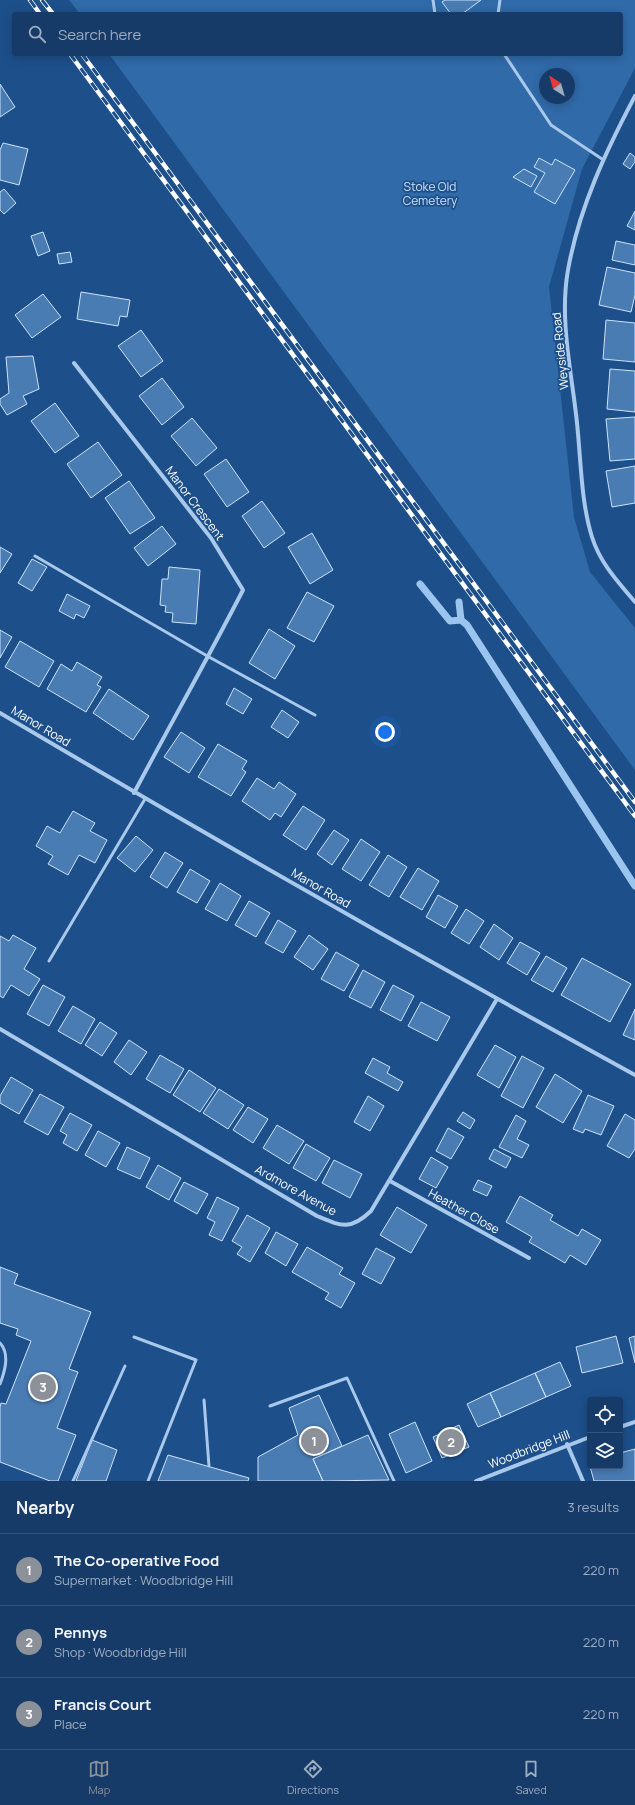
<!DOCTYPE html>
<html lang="en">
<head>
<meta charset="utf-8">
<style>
	:root { --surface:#163b68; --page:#1f426e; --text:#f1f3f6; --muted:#9eadc0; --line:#35557c; --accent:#8c9099 }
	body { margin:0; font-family:Manrope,sans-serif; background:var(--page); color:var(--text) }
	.controls { position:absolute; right:12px; bottom:12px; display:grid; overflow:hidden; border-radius:4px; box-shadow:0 2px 10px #0003 }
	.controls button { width:36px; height:36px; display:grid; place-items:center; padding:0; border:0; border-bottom:1px solid var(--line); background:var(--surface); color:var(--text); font:20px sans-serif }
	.compass { position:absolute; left:539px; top:68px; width:36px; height:36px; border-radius:50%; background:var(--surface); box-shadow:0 2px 10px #0003; rotate:323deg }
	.you { position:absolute; left:385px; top:732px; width:14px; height:14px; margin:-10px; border:3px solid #fff; border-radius:50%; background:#1a73e8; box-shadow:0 0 0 6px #1a73e833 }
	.badge { display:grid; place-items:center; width:26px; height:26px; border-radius:50%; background:var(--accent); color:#fff; font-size:13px; font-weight:700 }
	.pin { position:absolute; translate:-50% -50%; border:2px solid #fff; box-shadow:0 1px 4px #0006 }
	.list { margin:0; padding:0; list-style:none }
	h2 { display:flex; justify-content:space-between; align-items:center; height:52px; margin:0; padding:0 16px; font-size:17px }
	h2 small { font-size:13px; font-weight:400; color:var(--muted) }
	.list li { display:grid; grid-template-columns:26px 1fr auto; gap:12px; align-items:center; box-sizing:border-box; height:72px; padding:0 16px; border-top:1px solid var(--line) }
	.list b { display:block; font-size:15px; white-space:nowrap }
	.list p { margin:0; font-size:13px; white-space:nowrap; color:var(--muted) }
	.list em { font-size:13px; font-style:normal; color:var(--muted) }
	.icon { flex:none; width:22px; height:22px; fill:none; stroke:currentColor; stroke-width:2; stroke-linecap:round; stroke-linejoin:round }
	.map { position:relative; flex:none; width:635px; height:1481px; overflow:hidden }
	.search { position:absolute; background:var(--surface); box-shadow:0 2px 10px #0003; left:12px; right:12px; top:12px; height:44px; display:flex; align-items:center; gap:10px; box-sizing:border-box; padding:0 14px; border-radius:4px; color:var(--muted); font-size:15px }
	.sheet { height:268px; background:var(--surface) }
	nav { display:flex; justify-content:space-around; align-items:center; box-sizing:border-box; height:56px; border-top:1px solid var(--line); background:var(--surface); font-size:11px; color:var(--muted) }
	nav a { display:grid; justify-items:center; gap:2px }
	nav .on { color:var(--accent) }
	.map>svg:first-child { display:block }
	.green { fill:#306aa8; fill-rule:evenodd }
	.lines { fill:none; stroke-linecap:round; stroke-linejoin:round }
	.stream { stroke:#9bc4ee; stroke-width:7 }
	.building { fill:#4a7cb4; stroke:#cde2f9 }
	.service { stroke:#a8c8ec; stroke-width:3 }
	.minor { stroke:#a8c8ec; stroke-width:4 }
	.rail-casing { stroke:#fff; stroke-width:4.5 }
	.rail { stroke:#1d4f8a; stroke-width:3; stroke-dasharray:9; stroke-linecap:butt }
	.labels { text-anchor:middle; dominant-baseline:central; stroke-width:3.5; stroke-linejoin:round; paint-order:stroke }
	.park-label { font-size:12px; fill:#cde2f9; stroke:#1d4f8a }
	.street-label { font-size:12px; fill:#fff; stroke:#1d4f8a }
</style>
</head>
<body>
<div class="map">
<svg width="635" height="1481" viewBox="0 0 635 1481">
	<rect width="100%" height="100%" fill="#1d4f8a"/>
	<!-- green -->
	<path class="green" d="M69,0H635V68L582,169L549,287L574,517L590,572L635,628V770L109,54H621V14H80ZM545,74H569V98H545Z"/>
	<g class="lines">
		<!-- stream -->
		<path class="stream" d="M420,584L450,621L461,620
			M459,602L461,620L467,625L635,886"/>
	</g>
	<!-- building -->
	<path class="building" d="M445,0H481L462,14H451L442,2Z
		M0,84L15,107L0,117Z
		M3,143L28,149L19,185L0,180V150Z
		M630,153L635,157V162L630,169L623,164Z
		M539,158L552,165L555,159L575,170L555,204L534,192L545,173L534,167Z
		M524,169L537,176L531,187L513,177Z
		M4,189L16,203L4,214L0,210V192Z
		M635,211V230L627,226Z
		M43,232L50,251L38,256L31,236Z
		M616,241L635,245V265L612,260Z
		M70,252L72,262L59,264L57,254Z
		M607,267L635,273V295L631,312L599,305Z
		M81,292L130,300L127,317L120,316L118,326L77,319Z
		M43,294L61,317L32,338L15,315Z
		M606,320L635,323V362L603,359Z
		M141,330L163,361L141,377L118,346Z
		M33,356L39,389L23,396L27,404L7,415L0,404V399L9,393L6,357Z
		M610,369L635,371V412L607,409Z
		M162,378L184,407L162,425L139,396Z
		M55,403L79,436L55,453L31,421Z
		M635,417V459L610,461L606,419Z
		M192,418L217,448L196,466L171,436Z
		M98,442L122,475L91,498L67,464Z
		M226,459L249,492L227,507L204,474Z
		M635,466V503L612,507L606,471Z
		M129,481L155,518L130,534L105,498Z
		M262,501L285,533L264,548L242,516Z
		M162,526L176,544L148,566L134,548Z
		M312,533L333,570L310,584L288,547Z
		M0,547L12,554L0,573Z
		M32,559L47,567L32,591L18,583Z
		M169,567L200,570L196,624L172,622L173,613L165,612L166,606L160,605L162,579H168Z
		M307,592L334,606L314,642L287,628Z
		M67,594L90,606L84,618L76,614L74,619L59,611Z
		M269,629L295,646L275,679L249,663Z
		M0,630L12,637L0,658Z
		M20,641L54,661L39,687L5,667Z
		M77,662L102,677L97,685L101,687L86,712L47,689L61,664L72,671Z
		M234,688L252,699L243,714L226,704Z
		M109,689L149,716L133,740L93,713Z
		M282,710L299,722L288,738L271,727Z
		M181,732L205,748L189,773L164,757Z
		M218,744L247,761L242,769L246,772L231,796L198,777Z
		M257,778L274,789L279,782L296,794L281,817L275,813L270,820L242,801Z
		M303,806L325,820L306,850L283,835Z
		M73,811L95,823L90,831L107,840L95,863L79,855L68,875L48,864L53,856L36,846L47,826L60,833Z
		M334,830L349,840L332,865L317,854Z
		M136,836L153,850L135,872L117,858Z
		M361,839L380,852L361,881L342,869Z
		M165,852L183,863L167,888L150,877Z
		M388,855L407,867L389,897L369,885Z
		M418,868L439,881L422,910L400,897Z
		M190,869L210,881L197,903L177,892Z
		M220,883L241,896L227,921L205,909Z
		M438,895L458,906L445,928L426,917Z
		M249,901L270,913L256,937L235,925Z
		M466,909L484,921L469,944L451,933Z
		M278,920L296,931L283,953L265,943Z
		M494,924L513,938L499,960L480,947Z
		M13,935L36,948L24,969L40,979L29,996L11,985L3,998L0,996V936L9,941Z
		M309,935L328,949L313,970L294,957Z
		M520,942L540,953L527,975L507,963Z
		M336,952L359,965L344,991L321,979Z
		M546,956L567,968L553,992L531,980Z
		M582,958L631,984L610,1022L561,995Z
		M363,970L385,982L371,1008L349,997Z
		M43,985L65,997L49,1026L27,1014Z
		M393,985L414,996L401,1021L380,1010Z
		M421,1002L450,1017L437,1041L408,1026Z
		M73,1006L95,1019L81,1044L58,1031Z
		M635,1009V1040L623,1035Z
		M100,1022L117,1033L102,1056L85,1045Z
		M129,1040L147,1052L131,1075L114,1062Z
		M495,1045L516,1057L499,1088L477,1075Z
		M160,1055L184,1069L170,1093L146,1079Z
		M522,1056L544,1068L523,1108L501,1096Z
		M373,1058L390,1067L387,1073L403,1082L398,1091L365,1073Z
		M189,1070L216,1088L200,1112L173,1095Z
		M555,1074L582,1091L563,1123L536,1107Z
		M11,1077L33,1090L19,1114L0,1103V1096Z
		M219,1089L244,1105L228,1129L203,1113Z
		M40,1094L64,1107L48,1135L24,1122Z
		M588,1095L614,1106L601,1135L585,1129L583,1133L573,1129Z
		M368,1096L384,1106L370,1131L354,1122Z
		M248,1107L268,1119L253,1143L233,1130Z
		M463,1112L475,1120L470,1129L457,1121Z
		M70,1113L92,1125L77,1151L63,1143L67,1135L60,1131Z
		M625,1114L635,1120V1149L629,1158L607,1146Z
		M516,1115L526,1121L517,1139L529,1145L522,1158L499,1147Z
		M277,1125L304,1141L289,1164L263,1148Z
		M448,1128L464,1137L451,1159L436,1151Z
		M98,1131L120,1143L106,1167L85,1155Z
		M306,1144L330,1158L316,1181L293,1168Z
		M127,1147L150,1158L140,1179L117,1169Z
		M494,1149L511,1158L506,1168L489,1159Z
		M431,1157L448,1167L436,1188L419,1179Z
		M334,1160L362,1174L350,1198L322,1183Z
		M158,1165L181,1178L169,1200L146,1187Z
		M478,1180L492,1186L487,1196L473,1190Z
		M184,1182L208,1194L197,1214L174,1201Z
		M520,1196L553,1215L550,1220L578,1236L582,1229L601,1240L586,1265L570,1255L565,1263L529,1242L532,1237L506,1222Z
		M217,1197L239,1208L222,1241L209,1235L215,1222L207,1218Z
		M397,1207L427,1225L411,1253L380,1235Z
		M247,1215L270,1228L250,1262L237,1254L242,1247L232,1241Z
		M276,1232L298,1244L286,1266L265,1253Z
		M307,1247L343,1268L339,1274L355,1283L341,1308L325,1299L329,1293L292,1272Z
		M376,1248L395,1258L381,1284L362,1274Z
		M0,1267L18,1274L14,1284L91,1312L69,1369L78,1372L57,1428L76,1435L58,1481H50L0,1462V1407L1,1403L6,1404L31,1341L16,1335L18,1329L0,1323Z
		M616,1336L623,1363L582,1373L576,1347Z
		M635,1336V1363L629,1338Z
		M560,1362L571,1386L546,1397L535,1373Z
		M535,1373L546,1397L501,1417L490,1393Z
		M490,1393L501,1417L478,1427L467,1404Z
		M319,1395L342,1446L313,1459L323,1481H258V1457L298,1435L289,1408Z
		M415,1422L432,1461L406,1473L389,1434Z
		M459,1425L469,1447L442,1458L433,1437Z
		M368,1435L389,1480L323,1481L313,1459Z
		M92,1440L117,1450L106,1481H76Z
		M635,1449V1481H594L589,1463L590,1466H620V1453Z
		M168,1455L249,1478L248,1481H158Z"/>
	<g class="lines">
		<!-- service -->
		<path class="service" d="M433,0L435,14
			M498,14L500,0
			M504,54L551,125L602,159
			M35,556L209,657L315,715
			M49,961L145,799
			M134,1337L196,1360L148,1481
			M0,1343C10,1354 5,1371 0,1384
			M204,1400L209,1466
			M270,1406L347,1378L394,1481
			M73,1481L125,1366"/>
		<!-- minor -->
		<path class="minor" d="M635,96C606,151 579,208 568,270C559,320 572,374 577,423C581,461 581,502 592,537C600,563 618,582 635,602
			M74,363L211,538L243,590C208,658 170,725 134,793
			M0,713C210,837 422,958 635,1075
			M0,1029L317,1216C341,1226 350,1231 371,1211L497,999
			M390,1181L529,1258
			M620,1427L635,1422
			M567,1444L583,1481
			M476,1481L590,1437"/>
		<defs>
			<path id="rail" d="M30,0L40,14
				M42,0L53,14
				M70,54L635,816
				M82,54L635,802"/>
		</defs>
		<!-- rail casing -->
		<use href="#rail" class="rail-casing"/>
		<!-- rail -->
		<use href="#rail" class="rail"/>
	</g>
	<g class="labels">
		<!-- park labels -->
		<g class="park-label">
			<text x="430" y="186">Stoke Old<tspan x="430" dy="14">Cemetery</tspan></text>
		</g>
		<!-- street labels -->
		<g class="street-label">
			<text transform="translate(560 351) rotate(-96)">Weyside Road</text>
			<text transform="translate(195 503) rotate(53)">Manor Crescent</text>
			<text transform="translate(41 726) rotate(31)">Manor Road</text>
			<text transform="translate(321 888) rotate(30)">Manor Road</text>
			<text transform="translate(296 1190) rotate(29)">Ardmore Avenue</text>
			<text transform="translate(464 1211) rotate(29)">Heather Close</text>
			<text transform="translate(529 1449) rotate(-21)">Woodbridge Hill</text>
		</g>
	</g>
</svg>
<div class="controls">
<button><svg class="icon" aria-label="locate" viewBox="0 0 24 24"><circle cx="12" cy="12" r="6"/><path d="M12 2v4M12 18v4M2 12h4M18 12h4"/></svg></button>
<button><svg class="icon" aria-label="layers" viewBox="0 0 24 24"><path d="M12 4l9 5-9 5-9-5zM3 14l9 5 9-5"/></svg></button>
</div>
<svg class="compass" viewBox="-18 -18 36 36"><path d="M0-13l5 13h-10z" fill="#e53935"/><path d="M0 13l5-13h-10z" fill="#9eadc0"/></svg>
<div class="you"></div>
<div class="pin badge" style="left:314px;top:1441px">1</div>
<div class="pin badge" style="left:451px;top:1442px">2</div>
<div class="pin badge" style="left:43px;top:1387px">3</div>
<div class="search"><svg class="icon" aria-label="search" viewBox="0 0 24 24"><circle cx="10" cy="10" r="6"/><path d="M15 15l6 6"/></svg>Search here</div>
</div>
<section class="sheet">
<h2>Nearby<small>3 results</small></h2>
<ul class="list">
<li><span class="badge">1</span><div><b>The Co-operative Food</b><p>Supermarket · Woodbridge Hill</p></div><em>220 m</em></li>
<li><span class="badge">2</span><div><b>Pennys</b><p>Shop · Woodbridge Hill</p></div><em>220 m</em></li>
<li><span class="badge">3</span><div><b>Francis Court</b><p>Place</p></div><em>220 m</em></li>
</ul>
</section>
<nav>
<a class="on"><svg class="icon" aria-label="map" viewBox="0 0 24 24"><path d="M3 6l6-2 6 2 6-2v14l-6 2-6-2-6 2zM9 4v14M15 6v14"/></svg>Map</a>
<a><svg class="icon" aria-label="directions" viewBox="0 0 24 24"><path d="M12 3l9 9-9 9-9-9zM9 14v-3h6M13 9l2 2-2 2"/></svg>Directions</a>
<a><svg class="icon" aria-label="saved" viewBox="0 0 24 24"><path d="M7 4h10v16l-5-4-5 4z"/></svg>Saved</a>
</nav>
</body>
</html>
